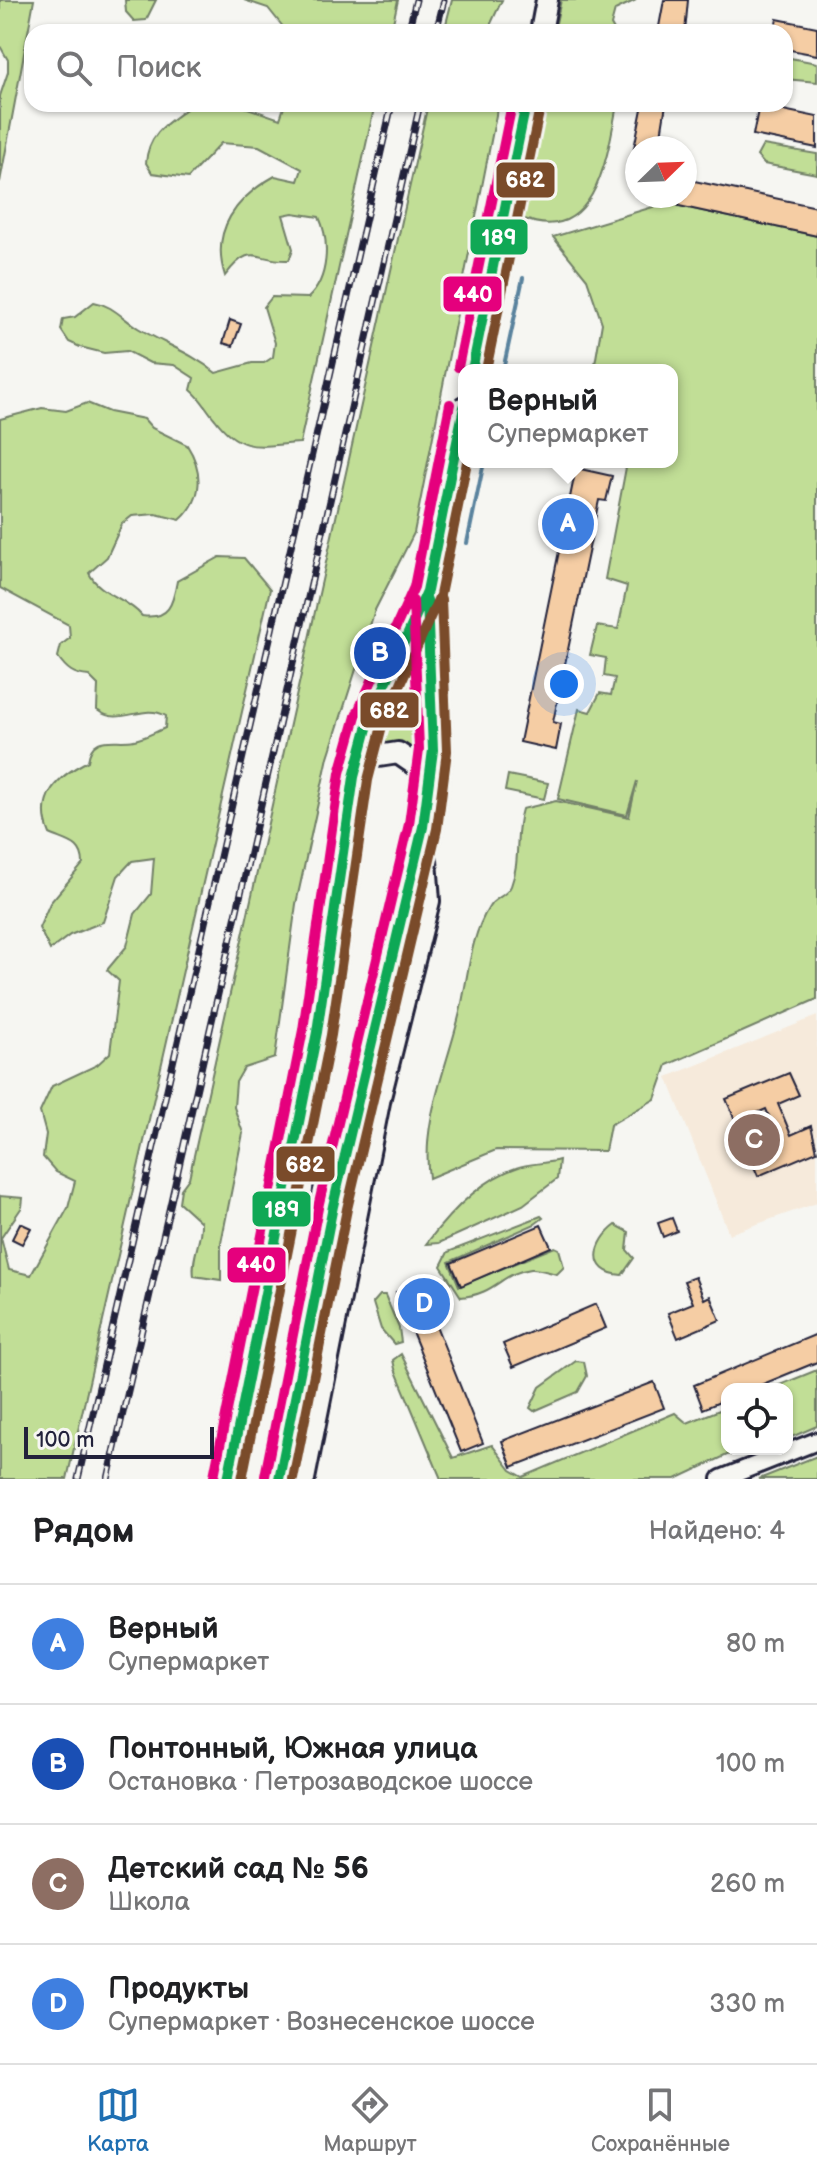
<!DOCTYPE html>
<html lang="ru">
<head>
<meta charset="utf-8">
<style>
	:root { --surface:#fff; --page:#f2f2f2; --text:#202124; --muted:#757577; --line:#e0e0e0; --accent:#1f6fb2 }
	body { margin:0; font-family:"Balsamiq Sans",sans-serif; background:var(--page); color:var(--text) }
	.controls { position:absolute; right:24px; bottom:24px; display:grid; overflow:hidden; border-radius:16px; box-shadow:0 2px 6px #0004 }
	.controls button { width:72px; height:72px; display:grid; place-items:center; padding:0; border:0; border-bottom:2px solid var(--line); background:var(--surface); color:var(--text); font:40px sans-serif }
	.compass { position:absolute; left:625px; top:136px; width:72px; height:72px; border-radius:50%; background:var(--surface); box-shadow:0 2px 6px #0004; rotate:67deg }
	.scale { position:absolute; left:24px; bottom:20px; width:190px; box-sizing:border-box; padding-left:8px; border:4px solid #22223b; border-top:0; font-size:22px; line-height:28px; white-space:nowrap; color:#22223b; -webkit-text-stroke:6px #f6f6f2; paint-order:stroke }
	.you { position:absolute; left:564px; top:684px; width:28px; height:28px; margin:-20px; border:6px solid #fff; border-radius:50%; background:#1a73e8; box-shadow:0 0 0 12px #1a73e833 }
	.badge { display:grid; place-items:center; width:52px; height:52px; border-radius:50%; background:var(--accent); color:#fff; font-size:26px; font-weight:700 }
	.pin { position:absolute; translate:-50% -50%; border:4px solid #fff; box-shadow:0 2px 8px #0006 }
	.popup { position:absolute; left:458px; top:364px; width:220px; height:104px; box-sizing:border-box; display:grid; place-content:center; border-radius:16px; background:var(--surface); filter:drop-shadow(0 2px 6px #0005); font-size:26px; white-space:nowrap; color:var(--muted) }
	.popup b { font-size:30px; color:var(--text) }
	.popup::after { content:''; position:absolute; left:50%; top:100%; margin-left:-16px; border:16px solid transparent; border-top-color:var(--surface) }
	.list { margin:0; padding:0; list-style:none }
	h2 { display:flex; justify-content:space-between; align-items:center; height:104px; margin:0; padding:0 32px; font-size:34px }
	h2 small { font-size:26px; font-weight:400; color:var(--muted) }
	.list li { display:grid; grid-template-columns:52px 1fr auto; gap:24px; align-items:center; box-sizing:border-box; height:120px; padding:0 32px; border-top:2px solid var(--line) }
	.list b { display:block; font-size:30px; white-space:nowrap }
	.list p { margin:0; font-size:26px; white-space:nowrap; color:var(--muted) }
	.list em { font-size:26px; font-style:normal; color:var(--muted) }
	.icon { flex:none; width:44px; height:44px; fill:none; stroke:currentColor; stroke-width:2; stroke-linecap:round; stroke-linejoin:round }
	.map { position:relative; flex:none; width:817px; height:1479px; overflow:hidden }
	.search { position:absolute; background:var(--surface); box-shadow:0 2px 6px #0004; left:24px; right:24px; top:24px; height:88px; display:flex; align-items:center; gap:20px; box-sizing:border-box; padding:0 28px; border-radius:24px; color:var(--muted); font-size:30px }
	.sheet { height:584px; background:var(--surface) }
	nav { display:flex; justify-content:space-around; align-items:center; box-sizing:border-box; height:112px; border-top:2px solid var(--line); background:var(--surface); font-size:22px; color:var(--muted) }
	nav a { display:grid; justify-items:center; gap:4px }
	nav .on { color:var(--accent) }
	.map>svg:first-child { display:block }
	.built { fill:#f6eadb }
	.green { fill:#c1de96; stroke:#728068; stroke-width:2 }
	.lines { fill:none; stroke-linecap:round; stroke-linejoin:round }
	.stream { stroke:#5a839e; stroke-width:4 }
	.building { fill:#f5cda4; stroke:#22223b; stroke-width:2 }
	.tertiary-casing { stroke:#22223b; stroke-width:22 }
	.primary-casing { stroke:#22223b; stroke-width:26 }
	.tertiary { stroke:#f6f6f2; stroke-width:16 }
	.primary { stroke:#f6f6f2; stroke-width:20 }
	.rail-casing { stroke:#22223b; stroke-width:7 }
	.rail { stroke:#f6f6f2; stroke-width:4; stroke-dasharray:12; stroke-linecap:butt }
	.bus-1-casing { stroke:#f6f6f2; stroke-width:16 }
	.bus-2-casing { stroke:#f6f6f2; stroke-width:16 }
	.bus-3-casing { stroke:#f6f6f2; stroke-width:16 }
	.bus-1 { stroke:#10a855; stroke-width:10 }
	.bus-2 { stroke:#7a4b2a; stroke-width:10 }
	.bus-3 { stroke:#e5007d; stroke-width:10 }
	.line-badge { stroke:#f6f6f2; stroke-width:3 }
	.badge-label { font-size:22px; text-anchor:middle; font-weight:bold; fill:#fff }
</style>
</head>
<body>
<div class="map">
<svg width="817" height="1479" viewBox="0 0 817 1479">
	<rect width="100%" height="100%" fill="#f6f6f2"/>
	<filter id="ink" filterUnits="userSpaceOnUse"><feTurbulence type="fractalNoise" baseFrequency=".0125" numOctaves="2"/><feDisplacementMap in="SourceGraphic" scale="16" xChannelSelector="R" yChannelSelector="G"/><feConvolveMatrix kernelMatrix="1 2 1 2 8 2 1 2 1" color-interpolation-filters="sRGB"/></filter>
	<g filter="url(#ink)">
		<!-- built -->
		<path class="built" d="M817,1016V1203L729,1234L667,1077Z"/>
		<!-- green -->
		<path class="green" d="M0,0H34L0,182V96L8,72V60L0,46Z
			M125,0H156L146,20L134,21L126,12Z
			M244,0H398L391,32H298L284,28L268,8Z
			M452,0H502L487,32H444Z
			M561,0H636L615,10L611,25L615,32H554Z
			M785,57L817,63V82L785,79Z
			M193,104H236L280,119L285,104H375L300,443C261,445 242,455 215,419C206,409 202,399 191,390L194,378L174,365L150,363L127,351L104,353L80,347L69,342L61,330L63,319L75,317L94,302C112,305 122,318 138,328C164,344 192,353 216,373L252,363H264L273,357L275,343L264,307L272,297L308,298C329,279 330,241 319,217L293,213L283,215L293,249L289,260C256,262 252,240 225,276C210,230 237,197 275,176L298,181L302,169L259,146L221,143L188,178L152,173L146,163C148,131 171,121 193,104Z
			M428,104H497L496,115L414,533L375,610L328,757L296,904L275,1058L244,1068L236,1082L234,1107L243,1133L221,1243V1280L194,1276C191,1257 202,1241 201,1222L179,1202L181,1189L189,1178Z
			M538,104H617C608,154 596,248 522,218L518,209Z
			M763,145L817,154V174L764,164L757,156Z
			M666,203L817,236V999L667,1065L655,1099L610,1125L605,1151L496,1150L429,1178C421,1121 447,1068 460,1012C468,978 470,937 489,907C494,898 507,896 511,886C521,860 514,835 522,809L556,801L629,817L637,781L627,815L558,799L579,709L590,712L600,693L611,695L615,678L604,676L606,658L590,655L597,626L618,629L627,586L605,579L627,462H672V370H594L602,323L587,279L553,237Z
			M87,403L109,412L144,419L152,428L187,445C203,470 204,499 180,520L156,514L132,516L122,524L107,557L89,573C99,594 127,598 142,616C169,620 173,604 177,581L220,557L244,558L270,589L67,1479H0V1196L23,1198L22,1207L1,1238L9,1270L31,1275L68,1208L75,1181L56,1172L43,1157L46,1134L40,1112L52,1086L97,1065L110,1053L119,981L107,970L127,946L135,914L151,894L154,858L132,861L118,876L103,922L70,935L50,950L39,928L50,903L83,864C83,842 67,842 50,834C34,797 58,776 88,761C92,732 115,744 134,740C145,738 155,732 165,728L166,716C142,702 121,728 97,710L98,685L89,676C74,675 67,670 58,657L61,645L70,638L69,625L0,588V419L42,408L66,411Z
			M417,651L424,758L373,750L409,654Z
			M508,775L548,783L544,799L505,791Z
			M559,1160L557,1179L523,1205L439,1243L426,1244C448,1215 480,1180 516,1168C529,1163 545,1164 559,1160Z
			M541,1216L543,1218L535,1224L449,1262L459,1286L555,1247L559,1249L564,1267L557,1274C550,1273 538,1268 531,1269C500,1273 497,1294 461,1297L441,1266L448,1252Z
			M616,1225L629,1232L627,1250L634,1258L622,1275C586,1273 594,1241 616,1225Z
			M380,1295H385L399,1328L401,1342L394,1344L381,1329L373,1303Z
			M401,1354L453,1458L492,1445L511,1470L523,1477L675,1413L687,1423L727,1407V1449H757L727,1455L676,1479H441L395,1369L393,1360Z
			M576,1361L584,1362L587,1376L578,1392L534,1411L530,1408L540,1387Z
			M817,1370V1426L787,1439V1389H770Z
			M817,1456V1479H759Z"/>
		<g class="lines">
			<!-- stream -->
			<path class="stream" d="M503,370L523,278
				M467,543L484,462"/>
		</g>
		<!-- building -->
		<path class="building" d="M664,0H688L685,32H658Z
			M777,19L817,27V55L785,49V32H774Z
			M643,104H666L659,148H634Z
			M759,105L817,117V148L753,135Z
			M685,179L817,207V236L679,206L681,196H685Z
			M230,320L241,324L233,346L223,343Z
			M576,468L612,476L606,501L599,500L553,722L561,724L556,750L520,742Z
			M789,1073L799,1095L778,1104L791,1135L811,1126L817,1151L758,1176L748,1153L779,1140L766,1109L736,1122L726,1099Z
			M672,1218L677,1231L663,1237L658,1223Z
			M20,1223L31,1228L22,1244L12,1239Z
			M541,1225L551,1247L461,1286L451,1263Z
			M695,1277L704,1299L710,1296L720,1320L678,1338L668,1313L693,1303L684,1281Z
			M419,1283L483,1443L461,1452L396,1292Z
			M596,1304L606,1328L513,1367L503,1344Z
			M817,1334V1362L751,1389H727V1399L703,1409L694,1385Z
			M654,1382L664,1408L512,1467L502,1441Z"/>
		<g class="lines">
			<defs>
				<path id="tertiary" d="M721,1479L817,1441"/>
				<path id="primary" d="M541,32L547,0
					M472,370L526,104
					M356,772L372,757L398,753L420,768L427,786
					M228,1479L317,1032L354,777L369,721L425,595
					M253,1479L293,1277L305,1160
					M279,1479L333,1206L423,827L433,750L427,591L464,407
					M304,1479L380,1097L429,901L425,847"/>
			</defs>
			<!-- tertiary casing -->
			<use href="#tertiary" class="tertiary-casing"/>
			<!-- primary casing -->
			<use href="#primary" class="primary-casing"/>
			<!-- tertiary -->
			<use href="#tertiary" class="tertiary"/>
			<!-- primary -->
			<use href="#primary" class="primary"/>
			<defs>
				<path id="rail" d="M408,32L416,0
					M436,32L444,0
					M78,1479L392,104
					M108,1479L420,104"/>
			</defs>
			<!-- rail casing -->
			<use href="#rail" class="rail-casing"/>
			<!-- rail -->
			<use href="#rail" class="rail"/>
			<defs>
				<path id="bus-1" d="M472,370L526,104
					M228,1479L317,1032L354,777L369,721L427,591L464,407
					M279,1479L333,1206L423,827L433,750L427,600"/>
				<path id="bus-2" d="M486,370L540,107
					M242,1479L331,1035L368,780L382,726L440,595L467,462
					M293,1479L347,1209L437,829L447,751L441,599"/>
				<path id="bus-3" d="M458,367L512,104
					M214,1476L303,1030L340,773L356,716L414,587L450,404
					M265,1476L319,1203L409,824L419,749L413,601"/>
			</defs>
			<!-- bus-1 casing -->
			<use href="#bus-1" class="bus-1-casing"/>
			<!-- bus-2 casing -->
			<use href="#bus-2" class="bus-2-casing"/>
			<!-- bus-3 casing -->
			<use href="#bus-3" class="bus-3-casing"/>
			<!-- bus-1 -->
			<use href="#bus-1" class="bus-1"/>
			<!-- bus-2 -->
			<use href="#bus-2" class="bus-2"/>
			<!-- bus-3 -->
			<use href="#bus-3" class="bus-3"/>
		</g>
	</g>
	<g class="line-badge">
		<rect x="495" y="161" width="61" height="38" rx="8" fill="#7a4b2a"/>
		<rect x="469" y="218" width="60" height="38" rx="8" fill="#10a855"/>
		<rect x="442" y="275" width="61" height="38" rx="8" fill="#e5007d"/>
		<rect x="359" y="691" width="61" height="38" rx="8" fill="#7a4b2a"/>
		<rect x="275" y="1145" width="61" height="38" rx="8" fill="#7a4b2a"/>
		<rect x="251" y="1190" width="61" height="38" rx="8" fill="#10a855"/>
		<rect x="226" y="1246" width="61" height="38" rx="8" fill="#e5007d"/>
	</g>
	<g class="badge-label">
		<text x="525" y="187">682</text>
		<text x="499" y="245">189</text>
		<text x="473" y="302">440</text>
		<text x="389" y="718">682</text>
		<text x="305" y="1172">682</text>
		<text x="282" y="1217">189</text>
		<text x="256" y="1272">440</text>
	</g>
</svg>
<div class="controls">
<button><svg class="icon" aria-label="locate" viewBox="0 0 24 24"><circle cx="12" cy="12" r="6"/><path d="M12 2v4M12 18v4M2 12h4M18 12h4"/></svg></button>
</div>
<svg class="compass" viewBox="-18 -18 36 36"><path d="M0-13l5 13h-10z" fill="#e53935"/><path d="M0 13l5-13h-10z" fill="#757577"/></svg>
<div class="scale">100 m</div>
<div class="you"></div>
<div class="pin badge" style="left:568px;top:524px;background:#3f7fe0">A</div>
<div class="popup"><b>Верный</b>Супермаркет</div>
<div class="pin badge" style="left:380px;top:653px;background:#1a4fb4">B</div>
<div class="pin badge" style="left:754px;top:1140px;background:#8d6e63">C</div>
<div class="pin badge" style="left:424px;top:1304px;background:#3f7fe0">D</div>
<div class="search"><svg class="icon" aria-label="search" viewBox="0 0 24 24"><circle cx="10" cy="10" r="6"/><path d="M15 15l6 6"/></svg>Поиск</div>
</div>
<section class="sheet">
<h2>Рядом<small>Найдено: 4</small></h2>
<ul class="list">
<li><span class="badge" style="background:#3f7fe0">A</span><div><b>Верный</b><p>Супермаркет</p></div><em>80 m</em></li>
<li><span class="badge" style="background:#1a4fb4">B</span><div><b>Понтонный, Южная улица</b><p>Остановка · Петрозаводское шоссе</p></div><em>100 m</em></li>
<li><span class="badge" style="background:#8d6e63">C</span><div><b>Детский сад № 56</b><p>Школа</p></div><em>260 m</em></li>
<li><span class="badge" style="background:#3f7fe0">D</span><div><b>Продукты</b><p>Супермаркет · Вознесенское шоссе</p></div><em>330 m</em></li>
</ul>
</section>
<nav>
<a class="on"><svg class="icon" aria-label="map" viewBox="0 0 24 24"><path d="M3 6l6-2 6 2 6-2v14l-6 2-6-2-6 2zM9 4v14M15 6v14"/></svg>Карта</a>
<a><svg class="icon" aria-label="directions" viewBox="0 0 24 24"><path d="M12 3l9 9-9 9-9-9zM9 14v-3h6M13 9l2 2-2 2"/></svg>Маршрут</a>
<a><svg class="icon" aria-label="saved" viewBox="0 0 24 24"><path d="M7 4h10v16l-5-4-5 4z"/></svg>Сохранённые</a>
</nav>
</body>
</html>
